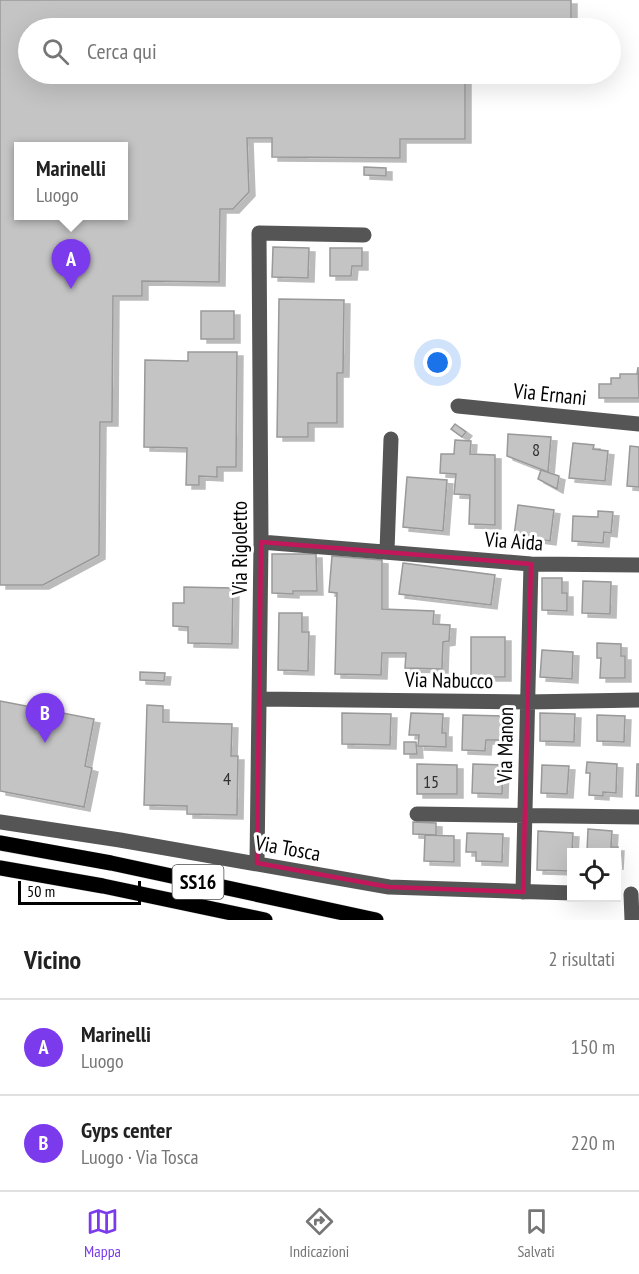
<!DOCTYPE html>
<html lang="it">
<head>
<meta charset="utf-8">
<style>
	:root { --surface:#fff; --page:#f6f6f6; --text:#222; --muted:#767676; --line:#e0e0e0; --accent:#7c3aed }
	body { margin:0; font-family:"PT Sans Narrow",sans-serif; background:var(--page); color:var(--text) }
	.controls { position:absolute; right:18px; bottom:18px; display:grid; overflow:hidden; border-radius:0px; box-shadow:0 6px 24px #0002 }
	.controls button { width:54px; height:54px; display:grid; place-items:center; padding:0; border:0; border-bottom:2px solid var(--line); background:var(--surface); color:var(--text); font:30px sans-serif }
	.scale { position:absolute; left:18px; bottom:15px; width:123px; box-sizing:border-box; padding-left:6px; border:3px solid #000; border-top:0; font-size:16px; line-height:21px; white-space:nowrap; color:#000; -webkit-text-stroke:4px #fff; paint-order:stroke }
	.you { position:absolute; left:438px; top:363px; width:21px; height:21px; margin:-15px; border:4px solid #fff; border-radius:50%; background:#1a73e8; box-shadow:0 0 0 9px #1a73e833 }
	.badge { display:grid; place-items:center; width:39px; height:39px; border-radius:50%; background:var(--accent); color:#fff; font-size:20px; font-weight:700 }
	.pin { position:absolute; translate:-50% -50px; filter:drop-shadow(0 2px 3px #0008) }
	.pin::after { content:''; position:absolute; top:32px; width:21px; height:18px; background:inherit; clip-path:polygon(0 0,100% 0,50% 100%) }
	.popup { position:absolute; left:14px; top:142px; width:114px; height:78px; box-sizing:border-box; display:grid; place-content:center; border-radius:0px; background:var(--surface); filter:drop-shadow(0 2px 4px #0005); font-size:20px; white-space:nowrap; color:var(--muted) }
	.popup b { font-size:22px; color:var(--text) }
	.popup::after { content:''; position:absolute; left:50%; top:100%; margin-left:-12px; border:12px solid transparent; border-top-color:var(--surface) }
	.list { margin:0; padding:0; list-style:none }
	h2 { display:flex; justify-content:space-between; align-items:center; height:78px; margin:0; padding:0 24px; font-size:26px }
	h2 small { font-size:20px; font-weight:400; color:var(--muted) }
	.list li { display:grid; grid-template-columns:39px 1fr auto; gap:18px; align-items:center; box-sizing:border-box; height:96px; padding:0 24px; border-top:2px solid var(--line) }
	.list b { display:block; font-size:22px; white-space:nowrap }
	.list p { margin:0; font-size:20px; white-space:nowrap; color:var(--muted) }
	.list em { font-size:20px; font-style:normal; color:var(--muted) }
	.icon { flex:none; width:33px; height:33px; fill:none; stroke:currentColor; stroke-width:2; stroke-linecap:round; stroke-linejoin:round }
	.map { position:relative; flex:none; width:639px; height:920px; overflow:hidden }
	.search { position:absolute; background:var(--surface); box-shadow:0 6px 24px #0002; left:18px; right:18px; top:18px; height:66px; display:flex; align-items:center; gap:15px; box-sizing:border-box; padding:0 21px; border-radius:33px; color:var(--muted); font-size:22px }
	.sheet { height:270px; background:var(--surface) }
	nav { display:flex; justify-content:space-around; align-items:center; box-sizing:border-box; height:84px; border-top:2px solid var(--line); background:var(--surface); font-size:16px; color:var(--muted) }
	nav a { display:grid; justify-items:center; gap:3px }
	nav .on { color:var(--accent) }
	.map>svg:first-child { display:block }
	.building { fill:#c4c4c4; stroke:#999; stroke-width:1.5; fill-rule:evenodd; filter:url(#shadow) }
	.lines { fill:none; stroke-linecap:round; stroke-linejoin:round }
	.major-casing { stroke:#dbdbdb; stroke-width:16 }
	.minor { stroke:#555; stroke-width:15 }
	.major { stroke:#000; stroke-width:15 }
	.marked { fill:none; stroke:#c2185b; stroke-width:4.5; stroke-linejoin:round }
	.labels { text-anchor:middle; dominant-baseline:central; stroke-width:6; stroke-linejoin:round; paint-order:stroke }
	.number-label { font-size:18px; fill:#313131 }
	.shield { fill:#fff; stroke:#4c4c4c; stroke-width:1.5 }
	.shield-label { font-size:20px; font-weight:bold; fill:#000 }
	.street-label { font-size:21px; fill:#000; stroke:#fff }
</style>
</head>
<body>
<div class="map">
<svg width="639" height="920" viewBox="0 0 639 920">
	<defs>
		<filter id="shadow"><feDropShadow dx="6" dy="4" stdDeviation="0" flood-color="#0004"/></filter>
	</defs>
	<rect width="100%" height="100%" fill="#fff"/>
	<!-- building -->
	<path class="building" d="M0,0H571V28H28V74H465V139H400V158L272,157V138H247L249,192L233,209H220L219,282L142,281V296H113L112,422H100L99,555L43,585H0ZM19,146H124V216H19Z
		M364,167L386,168V176L364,175Z
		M273,247L309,248L308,278L272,277Z
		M330,248H362V266H352L351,276H330Z
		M279,299L344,300L343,373H337V423H308V437H277Z
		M201,311H234V339H201Z
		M188,352H237L236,467H217V477L199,476V485H186L187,448L144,447L145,360L188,361Z
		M638,367L639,398H599V384H611V378H620V374H637Z
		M455,424L466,432L462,437L451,429Z
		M508,434L551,437L548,472L507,456Z
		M455,440L471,441L470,454L495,455V525L469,524L470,495L454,494L456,474L440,473L441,454H454Z
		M573,443L594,445L593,449L608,451L605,481L569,478Z
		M630,446L639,447V487L627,486Z
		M541,470L559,476L557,489L538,479Z
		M407,477L447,480L443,531L403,527Z
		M518,505L554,510L550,541L514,536Z
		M598,511L613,512L611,533L604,532L603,543L572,541L573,516L598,517Z
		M272,554H316L317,591H293V594L272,593Z
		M332,556L382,560V609L434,611L433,624L450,625L449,641L443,642L442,669L405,668L406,653H382L381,675L335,674L337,593L329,592Z
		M403,563L495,575L491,605L399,594Z
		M542,578H562V593H567V611L542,610Z
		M583,581L611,582L610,614L582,613Z
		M184,587L233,588L232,644L188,643V627L173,626V603H184Z
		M279,613H302V632H309L308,671L278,670Z
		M471,637H505V677H471Z
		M597,643L621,644V656H625V678H600L601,658H597Z
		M542,650L573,652L572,679L540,677Z
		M140,672L165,673L164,681L140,680Z
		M0,701L94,719L85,766L92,768L84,807L0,791Z
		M147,705L163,706V722L232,724L231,756H238L237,815L187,814V806L144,805Z
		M342,713L391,714L390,745L342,744Z
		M411,713L443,714L442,733H446V747L418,746L419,735H409Z
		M540,713L575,714L574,742L540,741Z
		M463,715L504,716V740H486L485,751L462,750Z
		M597,715L625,716L624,742L597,741Z
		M404,742H416L417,754H404Z
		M587,762L617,764L616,793L603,792V796L589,795L590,773H586Z
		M417,764L457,765V794H417Z
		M473,764L503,765L502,794L472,793Z
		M637,764H639V796H636Z
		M542,765L569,766L567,794L541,793Z
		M413,822L436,823V835L413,834Z
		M588,829L612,831L611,847H618L617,866L616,852H587Z
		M538,831L573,833L571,871L537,870Z
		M467,833L503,834L502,862L476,861V852H466Z
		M425,835L454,836V862L424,861Z"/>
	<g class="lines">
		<defs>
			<path id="major" d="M0,843L111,863L376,920
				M0,868L103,886L265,920"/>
		</defs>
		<!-- major casing -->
		<use href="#major" class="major-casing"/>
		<!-- minor -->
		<path class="minor" d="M458,406L639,424
			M261,542L531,564L639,565
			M387,551L391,439
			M259,699L527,702L639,700
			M417,814L639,817
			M0,822L120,840L389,887L572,893
			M257,863L261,542L259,233L364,235
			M523,892L531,564
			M631,894L632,920"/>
		<!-- major -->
		<use href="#major" class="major"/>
	</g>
	<!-- marked area -->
	<path class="marked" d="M261,542L531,564L523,892L389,887L257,863Z"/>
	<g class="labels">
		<!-- number labels -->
		<g class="number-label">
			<text x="536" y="449">8</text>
			<text x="227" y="778">4</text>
			<text x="431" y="781">15</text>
		</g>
		<!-- shield labels -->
		<rect class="shield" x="172.5" y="865" width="51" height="34" rx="4.5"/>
		<g class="shield-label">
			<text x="198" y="882">SS16</text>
		</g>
		<!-- street labels -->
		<g class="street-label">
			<text transform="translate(550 394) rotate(6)">Via Ernani</text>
			<text transform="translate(514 541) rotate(4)">Via Aida</text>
			<text transform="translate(239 548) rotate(-90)">Via Rigoletto</text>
			<text transform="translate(449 680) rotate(1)">Via Nabucco</text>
			<text transform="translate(505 745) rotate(-89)">Via Manon</text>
			<text transform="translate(288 848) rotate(10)">Via Tosca</text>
		</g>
	</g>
</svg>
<div class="controls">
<button><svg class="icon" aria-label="locate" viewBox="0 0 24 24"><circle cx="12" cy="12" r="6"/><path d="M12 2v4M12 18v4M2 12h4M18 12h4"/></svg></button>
</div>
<div class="scale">50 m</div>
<div class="you"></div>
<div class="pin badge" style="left:71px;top:289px">A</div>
<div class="popup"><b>Marinelli</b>Luogo</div>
<div class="pin badge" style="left:45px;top:743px">B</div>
<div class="search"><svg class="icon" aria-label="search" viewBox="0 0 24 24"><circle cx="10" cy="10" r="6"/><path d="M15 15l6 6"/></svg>Cerca qui</div>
</div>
<section class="sheet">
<h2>Vicino<small>2 risultati</small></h2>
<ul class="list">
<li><span class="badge">A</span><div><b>Marinelli</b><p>Luogo</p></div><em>150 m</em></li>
<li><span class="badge">B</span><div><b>Gyps center</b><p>Luogo · Via Tosca</p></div><em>220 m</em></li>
</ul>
</section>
<nav>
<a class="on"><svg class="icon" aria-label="map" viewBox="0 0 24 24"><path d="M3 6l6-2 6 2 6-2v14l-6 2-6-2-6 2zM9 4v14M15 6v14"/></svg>Mappa</a>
<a><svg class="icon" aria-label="directions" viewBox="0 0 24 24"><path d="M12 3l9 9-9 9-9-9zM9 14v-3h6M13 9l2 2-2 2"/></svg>Indicazioni</a>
<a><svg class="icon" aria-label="saved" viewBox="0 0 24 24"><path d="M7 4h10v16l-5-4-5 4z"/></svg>Salvati</a>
</nav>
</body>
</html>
